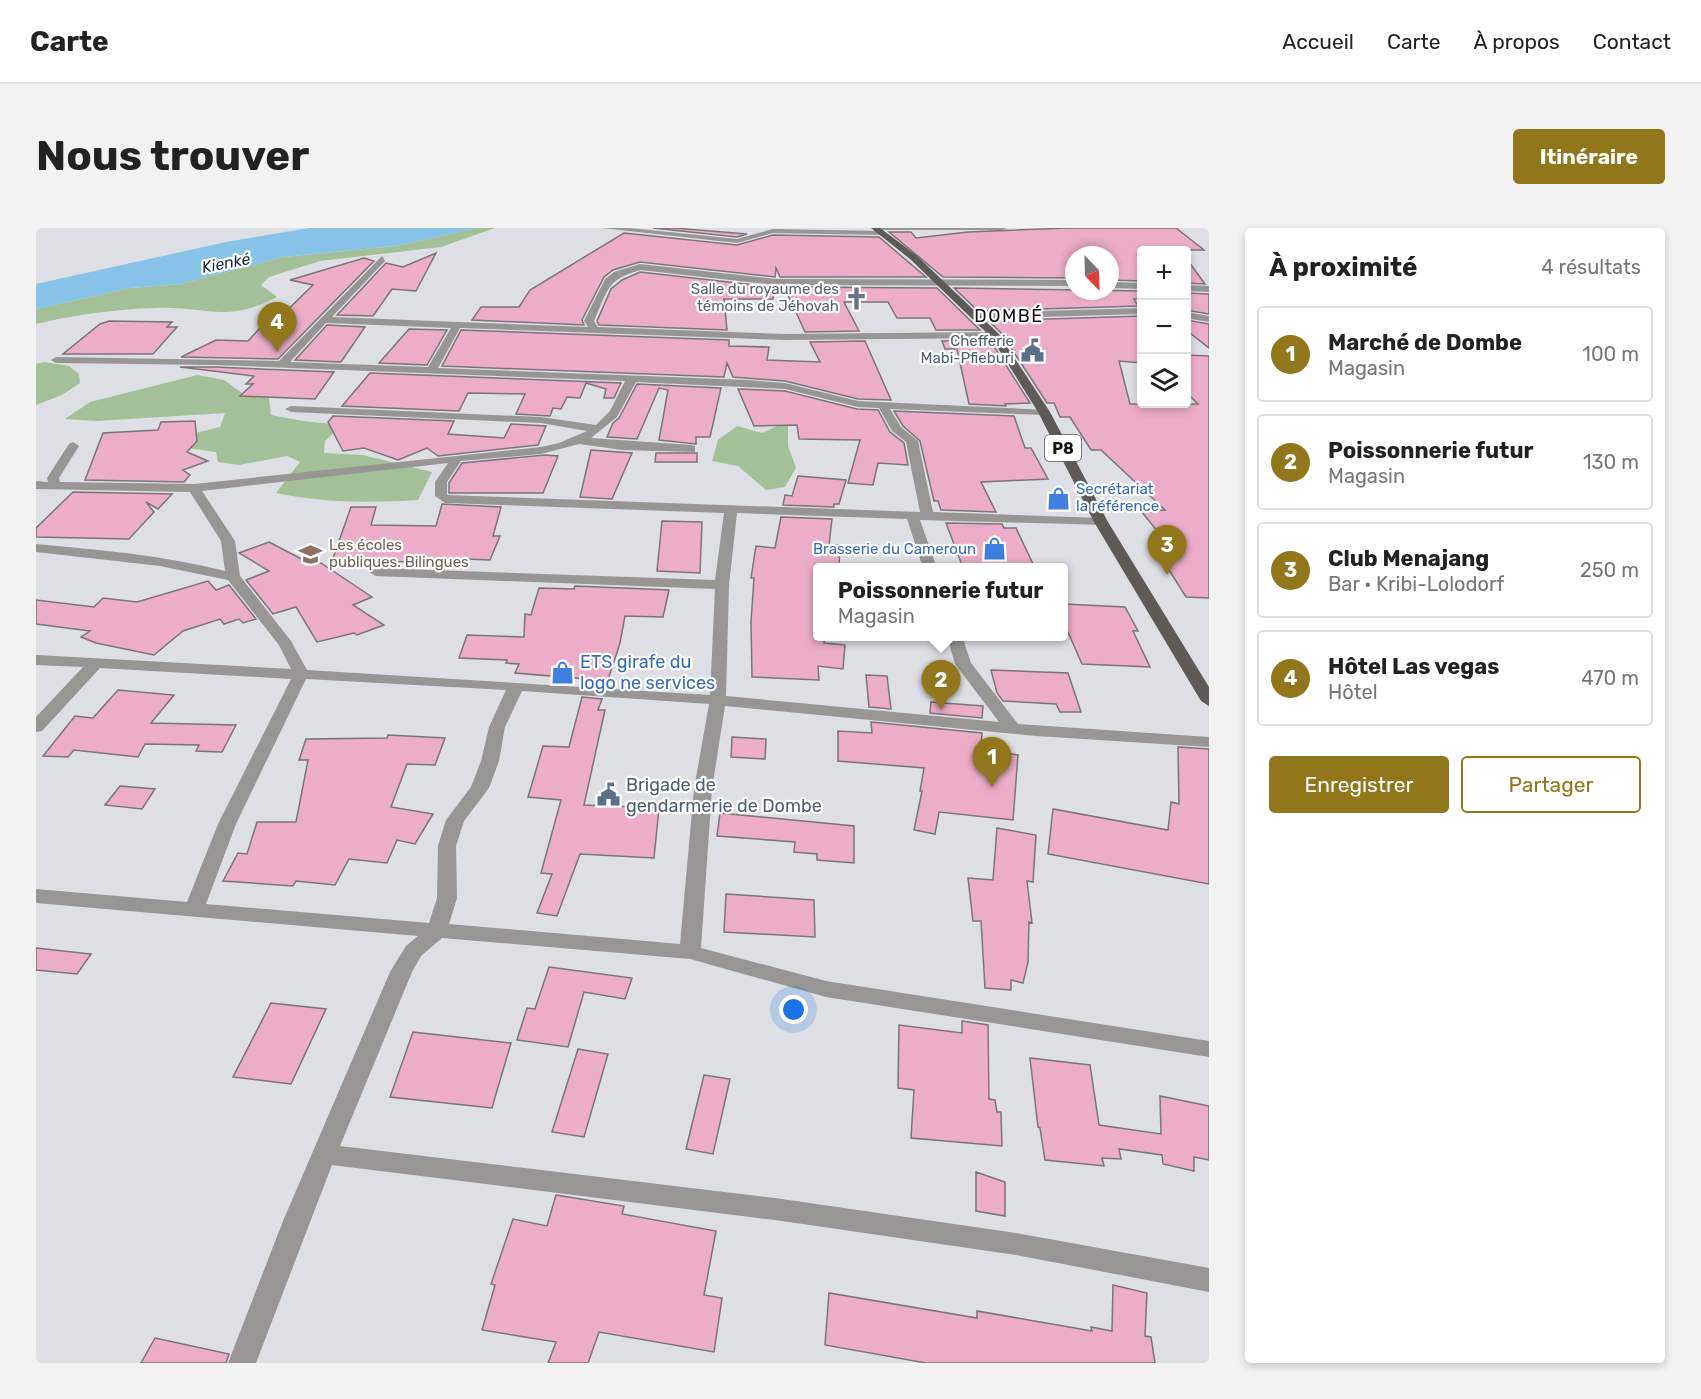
<!DOCTYPE html>
<html lang="fr">
<head>
<meta charset="utf-8">
<style>
	:root { --surface:#fff; --page:#f2f2f2; --text:#222; --muted:#767676; --line:#e0e0e0; --accent:#91761b }
	body { margin:0; font-family:Rubik,sans-serif; background:var(--page); color:var(--text) }
	.controls { position:absolute; right:18px; top:18px; display:grid; overflow:hidden; border-radius:6px; box-shadow:0 3px 9px #0003 }
	.controls button { width:54px; height:54px; display:grid; place-items:center; padding:0; border:0; border-bottom:2px solid var(--line); background:var(--surface); color:var(--text); font:30px sans-serif }
	.compass { position:absolute; left:1029px; top:18px; width:54px; height:54px; border-radius:50%; background:var(--surface); box-shadow:0 3px 9px #0003; rotate:157deg }
	.you { position:absolute; left:758px; top:782px; width:21px; height:21px; margin:-15px; border:4px solid #fff; border-radius:50%; background:#1a73e8; box-shadow:0 0 0 9px #1a73e833 }
	.badge { display:grid; place-items:center; width:39px; height:39px; border-radius:50%; background:var(--accent); color:#fff; font-size:20px; font-weight:700 }
	.pin { position:absolute; translate:-50% -50px; filter:drop-shadow(0 2px 3px #0008) }
	.pin::after { content:''; position:absolute; top:32px; width:21px; height:18px; background:inherit; clip-path:polygon(0 0,100% 0,50% 100%) }
	.popup { position:absolute; left:777px; top:335px; width:255px; height:78px; box-sizing:border-box; display:grid; place-content:center; border-radius:6px; background:var(--surface); filter:drop-shadow(0 2px 4px #0005); font-size:20px; white-space:nowrap; color:var(--muted) }
	.popup b { font-size:22px; color:var(--text) }
	.popup::after { content:''; position:absolute; left:50%; top:100%; margin-left:-12px; border:12px solid transparent; border-top-color:var(--surface) }
	.list { margin:0; padding:0; list-style:none }
	h2 { display:flex; justify-content:space-between; align-items:center; height:78px; margin:0; padding:0 24px; font-size:26px }
	h2 small { font-size:20px; font-weight:400; color:var(--muted) }
	.list li { display:grid; grid-template-columns:39px 1fr auto; gap:18px; align-items:center; box-sizing:border-box; height:96px; margin:0 12px 12px; padding:0 12px; border:2px solid var(--line); border-radius:6px }
	.list b { display:block; font-size:22px; white-space:nowrap }
	.list p { margin:0; font-size:20px; white-space:nowrap; color:var(--muted) }
	.list em { font-size:20px; font-style:normal; color:var(--muted) }
	.actions { display:flex; gap:12px; padding:18px 24px }
	.actions a { flex:1; padding:14px 0; border:2px solid var(--accent); border-radius:6px; text-align:center; font-size:21px; color:var(--accent) }
	.actions .main { background:var(--accent); color:#fff }
	.icon { flex:none; width:33px; height:33px; fill:none; stroke:currentColor; stroke-width:2; stroke-linecap:round; stroke-linejoin:round }
	.map { position:relative; flex:none; width:1173px; height:1135px; overflow:hidden; border-radius:6px }
	header { display:flex; align-items:center; gap:36px; box-sizing:border-box; height:84px; padding:0 30px; background:var(--surface); border-bottom:2px solid var(--line) }
	header strong { font-size:28px }
	nav { display:flex; gap:33px; margin-inline-start:auto; font-size:21px }
	.intro { display:flex; align-items:center; justify-content:space-between; box-sizing:border-box; height:144px; padding:0 36px }
	h1 { margin:0; font-size:42px }
	.button { padding:15px 27px; border-radius:6px; background:var(--accent); color:#fff; font-size:21px; font-weight:700 }
	main { display:flex; gap:36px; padding:0 36px }
	aside { flex:1; background:var(--surface); border-radius:6px; box-shadow:0 3px 9px #0003 }
	.map>svg:first-child { display:block }
	.green { fill:#a4c098 }
	.water { fill:#86c3e7 }
	.building { fill:#ebadc8; stroke:#7a7577; stroke-width:1.5 }
	.lines { fill:none; stroke-linecap:round; stroke-linejoin:round }
	.street { fill:#979694; fill-rule:evenodd }
	.primary { fill:#5d5a57; fill-rule:evenodd }
	.labels { text-anchor:middle; dominant-baseline:central; stroke-width:4.5; stroke-linejoin:round; paint-order:stroke }
	.far-worship-label { font-size:15px; fill:#5b616d; stroke:#fff; text-anchor:end }
	.far-service-label { font-size:15px; fill:#4e5e75; stroke:#fff; text-anchor:end }
	.far-shop-label { font-size:15px; fill:#366cbe; stroke:#fff; text-anchor:start }
	.far-education-label { font-size:15px; fill:#785e54; stroke:#fff; text-anchor:start }
	.far-water-label { font-size:16px; font-style:italic; fill:#143140; stroke:#fff }
	.shield { fill:#fff; stroke:#5a5a5b; stroke-width:1.5 }
	.shield-label { font-size:16px; font-weight:bold; fill:#131315 }
	.far-quarter-label { font-size:18px; letter-spacing:1.5px; fill:#131315; stroke:#fff }
	.shop-label { font-size:18px; fill:#366cbe; stroke:#fff; text-anchor:start }
	.service-label { font-size:18px; fill:#4e5e75; stroke:#fff; text-anchor:start }
</style>
</head>
<body>
<header>
<strong>Carte</strong>
<nav><a>Accueil</a><a>Carte</a><a>À propos</a><a>Contact</a></nav>
</header>
<div class="intro"><h1>Nous trouver</h1><a class="button">Itinéraire</a></div>
<main>
<div class="map">
<svg width="1173" height="1135" viewBox="0 0 1173 1135">
	<rect width="100%" height="100%" fill="#dddfe4"/>
	<!-- green -->
	<path class="green" d="M441,0H459L405,19L284,33L233,49L225,57L241,69C189,96 170,78 119,80C80,81 38,87 0,96V81L94,60L145,56L247,29L360,18Z
		M8,134L33,138L43,146L44,155L26,167L0,177V136Z
		M161,147L188,152L209,167L233,169L235,187L267,193L306,197L289,213L288,225L327,227L396,244L382,272C335,275 287,275 240,265L264,234L251,228L203,237L182,234L180,224L143,219V209L184,199L189,185L61,193L29,191L54,174Z
		M752,193V218L760,240L749,259L730,262L702,238L676,233L682,212L701,198L726,205Z"/>
	<!-- water -->
	<path class="water" d="M273,0H441L360,18L247,29L145,56L94,60L0,81V56L190,14Z"/>
	<!-- building -->
	<path class="building" d="M617,0H638L711,6L701,9Z
		M1032,0H1140L1168,22H1106V53L1074,52V27H1038V50L907,49L853,4H875L880,10L932,4Z
		M588,5L701,17L737,7L843,9L890,49H744L740,40L739,49L604,34L577,42L568,49L546,92L548,97L436,92L445,79H483L494,62Z
		M400,25L380,63L356,61L337,88L301,87L350,35L367,39Z
		M328,30L338,33L242,131L145,129L180,112L212,113L224,100H233L277,57L254,52Z
		M1150,30L1169,56L1150,55Z
		M604,44L738,59L737,71H688L691,102L563,97L561,93L575,61L586,52Z
		M749,59L901,60L944,102H900L894,90H861L852,74H808L823,103L769,104L760,84L758,72H754Z
		M918,60L1106,63V70L1098,71L1102,78L942,83Z
		M1150,65L1173,66V86L1150,82Z
		M1106,88V135L1083,133L1094,176H1162L1150,164V127L1173,128V370L1150,369L1121,323L1138,324L1105,283L1129,282L1065,222H1055L1034,189H1024L1018,175H1011L966,106L953,93Z
		M1150,92L1173,96V120L1150,102Z
		M73,93L136,94L131,99H141L117,126H27L64,96Z
		M291,97L329,99L305,134L259,132Z
		M373,101L411,102L391,137L343,135Z
		M425,102L693,112V118L733,119L731,132L784,134L774,114L829,113L855,172L822,171L749,153L697,149L691,135L688,149L406,138Z
		M954,112L994,175L969,176L970,178L933,176L921,121H909L906,113Z
		M144,139H179L298,144L279,171L204,168L217,156H210L218,148Z
		M334,145L585,155L578,170H568L570,161L550,155L544,170L531,169L525,181L517,180L514,188L480,186L489,166L432,165L423,183L306,178Z
		M601,156L685,160L674,209H660V216L623,212L632,162L623,160L601,211L571,209L577,195L583,190Z
		M702,161L749,163L821,181L842,182L854,204L868,215L872,237L842,235L837,257L812,255L824,212L763,211L761,197L718,198Z
		M858,183L978,188L989,220H995L1012,251L945,254L960,284L905,282L902,273H898L884,213L867,198Z
		M297,188L418,193L412,206L468,210L475,196L510,198L502,217L402,228L391,220L362,232L328,220L307,223L292,194Z
		M159,193L161,213L151,224L172,233L147,242L154,247L148,254L49,252L67,205L122,202L125,194Z
		M555,222L596,225L576,271L544,269Z
		M620,225H661V234H619Z
		M509,227L522,228L507,265H413V255L426,235Z
		M762,248L810,252L803,276H798V279L747,277L749,267L756,268Z
		M37,264L136,266L122,281L110,274L118,284L93,311L0,309V300Z
		M406,276L465,279L457,308H464L454,332L402,330L400,334L296,333L315,279H340L335,297L400,298Z
		M745,289L796,291L793,317H804L803,339H782V408H789L788,415L809,417L807,441L782,438L783,452L716,449L715,394L718,350H715L720,318L739,320Z
		M626,293L666,294L664,345L621,343Z
		M910,295L966,296L968,300H980L998,338L926,337Z
		M233,314L277,337L285,335L336,369L317,377L348,397L321,407L318,405L281,414L260,379L237,386L210,352L233,343L203,325Z
		M172,353L180,362L193,357L220,391L207,395L203,391L188,396L184,391L147,403L118,427L60,415L45,409L54,403L0,396V372L58,379L67,370L101,374Z
		M539,358L633,362L627,389L589,388L584,415L570,458L549,457L550,451L479,445L483,436L470,435L471,432L423,430L431,407L488,409L489,386L495,387L503,360L538,361Z
		M1028,376L1089,379L1102,403H1097L1114,439L1046,436L1028,395Z
		M955,442L1032,445L1045,484H1024L1020,476L967,473L961,465Z
		M830,447L851,448L855,481L833,479Z
		M82,462L138,467L115,495L200,497L186,524L160,523L163,517L109,516L102,529L38,522L32,529L7,528L39,488L57,490Z
		M546,469L566,471L562,482H569L548,577L623,580L618,630L544,626L521,688L501,685L516,646L505,645L525,572L492,569L507,518L533,519Z
		M895,474L947,478L946,490L894,485Z
		M835,494L946,505L945,521L982,527L977,592L903,584L899,606L878,602L886,563H884L888,540L802,533V503L836,505Z
		M352,507L409,510L399,537L371,536L355,579L397,586L379,616L361,612L351,635L313,631L299,657L260,653L257,658L187,653L202,625L211,626L221,594H260L272,532H263L270,511L351,510Z
		M696,509L730,511L729,531L695,529Z
		M1142,519L1173,521V656L1012,626L1017,581L1132,602L1135,574L1143,576Z
		M84,558L119,561L106,581L69,577Z
		M684,585L818,598V635L781,632V626L758,624L759,614L681,608Z
		M961,600L1000,607L997,654L991,653L996,695L993,694L992,734L987,755L975,752V762L949,760L945,693H937L932,650L957,652Z
		M690,666L778,672L779,709L688,704Z
		M0,720L55,726L41,746L0,742Z
		M513,739L596,750L589,771L548,764L532,819L481,812L491,780L499,781Z
		M235,775L290,781L255,856L197,849Z
		M926,793L952,797L953,871L959,872L961,884H965L966,918L875,910L878,862L862,860L863,797L926,805Z
		M377,804L475,815L456,880L354,869Z
		M542,821L572,826L548,909L516,904Z
		M994,830L1054,837L1063,897L1125,906L1124,868L1173,878V932L1158,929V943L1127,936L1126,927L1083,921L1085,931L1066,930L1068,938L1009,932L1004,900L1002,899Z
		M668,847L694,851L677,926L650,921Z
		M940,944L969,954V988L940,983Z
		M520,967L588,978L586,986L680,1003L668,1067L686,1070L678,1124L563,1104L552,1135H512L520,1114L446,1102L459,1057L455,1056L477,991L511,998Z
		M1077,1057L1111,1065L1109,1108L1115,1109L1119,1135H890L789,1117L793,1065L941,1090V1083L1056,1103L1055,1099L1076,1103Z
		M119,1110L193,1126L190,1135H105Z"/>
	<g class="lines">
		<!-- street -->
		<path class="street" d="M566,0H594L701,11L737,1L845,3L849,5L845,7L737,5L701,15Z
			M836,0H971L967,2H840Z
			M346,28L349,33L296,89L552,99L548,93L569,51L578,44L604,36L740,51L1038,52V58L740,57L604,42C570,52 572,62 558,93L562,99L749,106L959,104L964,107L959,110L749,112L424,100L402,140L712,152L749,155L822,173L1012,182V186L1008,187L854,181L865,199L882,213L897,284L1065,290L1070,291V297L884,292L901,340H887L871,291L701,285L693,357L690,468L963,494L919,436L911,408H926L935,435L982,496L1173,509V519L1000,508L689,478L676,561L665,720L790,753L1173,813V829L790,769L654,731L406,710L385,728L376,744L304,918L739,970L980,1005L1173,1040V1064L980,1027L739,992L296,937L220,1135H192L247,993L354,744L370,718L382,708L0,675V661L151,674L182,596L255,451L64,440L6,503L0,504V489L47,439L0,437V427L255,441L243,417L192,352L124,338L0,324V316C64,322 127,327 189,343L185,313L154,264L0,261V253L12,254L11,250L33,216L37,214L43,218L23,250L24,254L158,256L505,219L523,215L551,203L505,195L255,184L249,181L255,178L505,189L560,197L574,183L589,153L179,137L20,135L15,132L20,129L243,133ZM290,95L415,100L392,139L254,134ZM600,154L749,161L822,179L843,180L856,203L870,214L884,284L411,267V254L425,233L505,226L543,216L586,222L659,224V218L655,217L555,210L581,189ZM412,235L399,254V268L409,275L688,285L679,352L340,340L333,344L340,348L679,361L674,467L271,442L255,413L204,348L199,313L166,263ZM270,451L470,462L453,499L445,533L435,559L410,592L402,618L401,670L393,695L170,676L200,596ZM486,463L673,476L658,561L644,716L413,696L421,670L420,618L428,593L453,560L463,533L469,499Z
			M1074,54L1106,55V61L1074,60Z
			M1150,57L1173,58V64L1150,63Z
			M1106,80V86L941,91L936,88L941,85Z
			M1150,84L1173,88V94L1150,90Z"/>
		<!-- primary -->
		<path class="primary" d="M835,0H844L880,27L962,105L1014,184L1072,294L1173,459V478L1165,473L1058,294L1002,184L955,109L874,31Z"/>
	</g>
	<!-- icons -->
	<defs>
		<symbol id="church-bare" viewBox="-9 -9 18 18"><path d="M-1.2-6h2.4v3.5h3.3v2.4h-3.3V6h-2.4V-.1h-3.3v-2.4h3.3Z" fill="#6b7280" stroke="#fff" stroke-width="2.5" paint-order="stroke"/></symbol>
		<symbol id="civic-bare" viewBox="-9 -9 18 18"><path d="M-.6-6.5H3V-4.5H.6V-3L4-1V1h2V6H-6V1h2V-1L-.6-3ZM-1.2 2.5V6h2.4V2.5Z" fill="#5c6f8a" stroke="#fff" stroke-width="2.5" paint-order="stroke"/></symbol>
		<symbol id="shop-bare" viewBox="-9 -9 18 18"><path d="M-5-2.5h2.3a2.7 3.5 0 0 1 5.4 0H5L5.5 6h-11ZM-1.5-2.5h3a1.5 2.3 0 0 0-3 0Z" fill="#3f7fe0" stroke="#fff" stroke-width="2.5" paint-order="stroke"/></symbol>
		<symbol id="school-bare" viewBox="-9 -9 18 18"><path d="M0-5L7-2L0 1L-7-2ZM-4 1L0 2.5L4 1V4Q0 6-4 4Z" fill="#8d6e63" stroke="#fff" stroke-width="2.5" paint-order="stroke"/></symbol>
	</defs>
	<g fill-rule="evenodd">
		<use href="#church-bare" x="804" y="54" width="33" height="33"/>
		<use href="#civic-bare" x="980" y="106" width="33" height="33"/>
		<use href="#shop-bare" x="1006" y="254" width="33" height="33"/>
		<use href="#shop-bare" x="942" y="304" width="33" height="33"/>
		<use href="#school-bare" x="258" y="310" width="33" height="33"/>
		<use href="#shop-bare" x="510" y="428" width="33" height="33"/>
		<use href="#civic-bare" x="556" y="550" width="33" height="33"/>
	</g>
	<g class="labels">
		<!-- far-worship labels -->
		<g class="far-worship-label">
			<text x="803" y="61">Salle du royaume des<tspan x="803" dy="17">témoins de Jéhovah</tspan></text>
		</g>
		<!-- far-service labels -->
		<g class="far-service-label">
			<text x="978" y="113">Chefferie<tspan x="978" dy="17">Mabi-Pfieburi</tspan></text>
		</g>
		<!-- far-shop labels -->
		<g class="far-shop-label">
			<text x="1040" y="261">Secrétariat<tspan x="1040" dy="17">la référence</tspan></text>
			<text x="940" y="321" text-anchor="end">Brasserie du Cameroun</text>
		</g>
		<!-- far-education labels -->
		<g class="far-education-label">
			<text x="293" y="317">Les écoles<tspan x="293" dy="17">publiques. Bilingues</tspan></text>
		</g>
		<!-- far-water labels -->
		<g class="far-water-label">
			<text transform="translate(190 35) rotate(-11)">Kienké</text>
		</g>
		<!-- shield labels -->
		<rect class="shield" x="1009" y="207" width="36" height="26" rx="4.5"/>
		<g class="shield-label">
			<text x="1027" y="220">P8</text>
		</g>
		<!-- far-quarter labels -->
		<g class="far-quarter-label">
			<text x="973" y="88">DOMBÉ</text>
		</g>
		<!-- shop labels -->
		<g class="shop-label">
			<text x="544" y="434">ETS girafe du<tspan x="544" dy="21">logo ne services</tspan></text>
		</g>
		<!-- service labels -->
		<g class="service-label">
			<text x="590" y="557">Brigade de<tspan x="590" dy="21">gendarmerie de Dombe</tspan></text>
		</g>
	</g>
</svg>
<div class="controls">
<button>+</button>
<button>−</button>
<button><svg class="icon" aria-label="layers" viewBox="0 0 24 24"><path d="M12 4l9 5-9 5-9-5zM3 14l9 5 9-5"/></svg></button>
</div>
<svg class="compass" viewBox="-18 -18 36 36"><path d="M0-13l5 13h-10z" fill="#e53935"/><path d="M0 13l5-13h-10z" fill="#767676"/></svg>
<div class="you"></div>
<div class="pin badge" style="left:956px;top:559px">1</div>
<div class="pin badge" style="left:905px;top:482px">2</div>
<div class="popup"><b>Poissonnerie futur</b>Magasin</div>
<div class="pin badge" style="left:1131px;top:347px">3</div>
<div class="pin badge" style="left:241px;top:124px">4</div>
</div>
<aside>
<h2>À proximité<small>4 résultats</small></h2>
<ul class="list">
<li><span class="badge">1</span><div><b>Marché de Dombe</b><p>Magasin</p></div><em>100 m</em></li>
<li><span class="badge">2</span><div><b>Poissonnerie futur</b><p>Magasin</p></div><em>130 m</em></li>
<li><span class="badge">3</span><div><b>Club Menajang</b><p>Bar · Kribi-Lolodorf</p></div><em>250 m</em></li>
<li><span class="badge">4</span><div><b>Hôtel Las vegas</b><p>Hôtel</p></div><em>470 m</em></li>
</ul>
<div class="actions"><a class="main">Enregistrer</a><a>Partager</a></div>
</aside>
</main>
</body>
</html>
